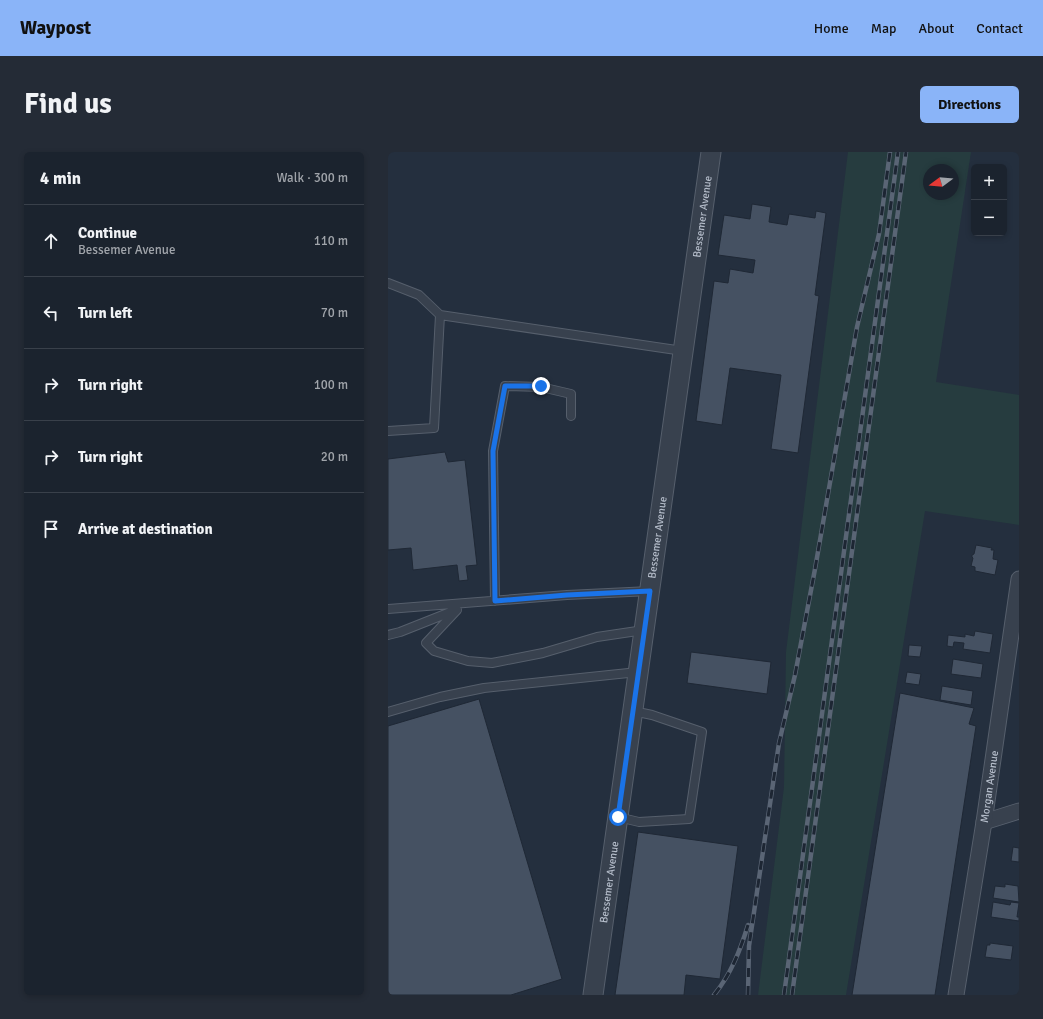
<!DOCTYPE html>
<html lang="en">
<head>
<meta charset="utf-8">
<style>
	:root { --surface:#1b232e; --page:#242b36; --text:#f1f3f6; --muted:#a0a4aa; --line:#39404a; --accent:#8ab4f8 }
	body { margin:0; font-family:Signika,sans-serif; background:var(--page); color:var(--text) }
	.controls { position:absolute; right:12px; top:12px; display:grid; overflow:hidden; border-radius:6px; box-shadow:0 2px 6px #0003 }
	.controls button { width:36px; height:36px; display:grid; place-items:center; padding:0; border:0; border-bottom:1px solid var(--line); background:var(--surface); color:var(--text); font:20px sans-serif }
	.compass { position:absolute; left:535px; top:12px; width:36px; height:36px; border-radius:50%; background:var(--surface); box-shadow:0 2px 6px #0003; rotate:254deg }
	.stop { position:absolute; width:12px; height:12px; margin:-9px; border:3px solid #1a73e8; border-radius:50%; background:#fff }
	.stop.end { background:#1a73e8; border-color:#fff; box-shadow:0 1px 4px #0008 }
	.list { margin:0; padding:0; list-style:none }
	h2 { display:flex; justify-content:space-between; align-items:center; height:52px; margin:0; padding:0 16px; font-size:17px }
	h2 small { font-size:13px; font-weight:400; color:var(--muted) }
	.list li { display:grid; grid-template-columns:26px 1fr auto; gap:12px; align-items:center; box-sizing:border-box; height:72px; padding:0 16px; border-top:1px solid var(--line) }
	.list b { display:block; font-size:15px; white-space:nowrap }
	.list p { margin:0; font-size:13px; white-space:nowrap; color:var(--muted) }
	.list em { font-size:13px; font-style:normal; color:var(--muted) }
	.icon { flex:none; width:22px; height:22px; fill:none; stroke:currentColor; stroke-width:2; stroke-linecap:round; stroke-linejoin:round }
	.map { position:relative; flex:none; width:631px; height:843px; overflow:hidden; border-radius:6px }
	header { display:flex; align-items:center; gap:24px; box-sizing:border-box; height:56px; padding:0 20px; background:var(--accent); color:#111 }
	header strong { font-size:19px }
	nav { display:flex; gap:22px; margin-inline-start:auto; font-size:14px }
	.intro { display:flex; align-items:center; justify-content:space-between; box-sizing:border-box; height:96px; padding:0 24px }
	h1 { margin:0; font-size:28px }
	.button { padding:10px 18px; border-radius:6px; background:var(--accent); color:#111; font-size:14px; font-weight:700 }
	main { display:flex; gap:24px; padding:0 24px }
	aside { flex:1; background:var(--surface); border-radius:6px; box-shadow:0 2px 6px #0003 }
	.map>svg:first-child { display:block }
	.green { fill:#263c3f; fill-rule:evenodd }
	.building { fill:#455162; stroke:#1f2835 }
	.lines { fill:none; stroke-linecap:round; stroke-linejoin:round }
	.service-casing { stroke:#565f6c; stroke-width:10 }
	.minor-casing { stroke:#565f6c; stroke-width:17 }
	.tertiary-casing { stroke:#565f6c; stroke-width:21 }
	.service { stroke:#38414e; stroke-width:8 }
	.minor { stroke:#38414e; stroke-width:15 }
	.tertiary { stroke:#38414e; stroke-width:19 }
	.rail-casing { stroke:#5a6575; stroke-width:4.5 }
	.rail { stroke:#1d2633; stroke-width:3; stroke-dasharray:9; stroke-linecap:butt }
	.route { stroke:#1a73e8; stroke-width:5 }
	.labels { text-anchor:middle; dominant-baseline:central; stroke-width:3; stroke-linejoin:round; paint-order:stroke }
	.street-label { font-size:11px; fill:#b4bcc9; stroke:#1d2633 }
</style>
</head>
<body>
<header>
<strong>Waypost</strong>
<nav><a>Home</a><a>Map</a><a>About</a><a>Contact</a></nav>
</header>
<div class="intro"><h1>Find us</h1><a class="button">Directions</a></div>
<main>
<aside>
<h2>4 min<small>Walk · 300 m</small></h2>
<ul class="list">
<li><svg class="icon" aria-label="ahead" viewBox="0 0 24 24"><path d="M12 20V5M6 11l6-6 6 6"/></svg><div><b>Continue</b><p>Bessemer Avenue</p></div><em>110 m</em></li>
<li><svg class="icon" aria-label="left" viewBox="0 0 24 24"><path d="M17 20v-9H6M10 6l-5 5 5 5"/></svg><div><b>Turn left</b></div><em>70 m</em></li>
<li><svg class="icon" aria-label="right" viewBox="0 0 24 24"><path d="M7 20v-9h11M14 6l5 5-5 5"/></svg><div><b>Turn right</b></div><em>100 m</em></li>
<li><svg class="icon" aria-label="right" viewBox="0 0 24 24"><path d="M7 20v-9h11M14 6l5 5-5 5"/></svg><div><b>Turn right</b></div><em>20 m</em></li>
<li><svg class="icon" aria-label="arrive" viewBox="0 0 24 24"><path d="M6 21V4h12l-3 4 3 4H6"/></svg><div><b>Arrive at destination</b></div></li>
</ul>
</aside>
<div class="map">
<svg width="631" height="843" viewBox="0 0 631 843">
	<rect width="100%" height="100%" fill="#242f3e"/>
	<!-- green -->
	<path class="green" d="M460,0H583L548,230L631,243V373L537,359L458,843H370L396,635L398,500ZM541,18H565V42H541Z"/>
	<!-- building -->
	<path class="building" d="M364,52L383,55L381,70L399,73L401,62L427,66L428,59L438,61L427,143L431,144L410,301L383,297L393,223L342,216L334,273L308,269L326,129L340,131L342,117L365,121L367,108L330,103L336,63L362,67Z
		M57,300L60,310L77,308L89,413L78,414L80,428L71,429L69,413L25,418L23,396L0,398V307Z
		M588,393L604,396L603,398H606L605,407L610,408L607,423L587,419V415L583,414L585,406L584,405V403L586,402Z
		M587,479L605,482L602,501L575,497L576,491L566,490L565,495L559,494L560,483L577,485V482L586,484Z
		M521,493L534,494L532,505L520,504Z
		M303,500L383,510L379,542L299,531Z
		M565,507L595,512L593,526L563,522Z
		M519,520L533,522L531,533L517,531Z
		M554,534L585,539L583,553L552,548Z
		M512,541L586,556L581,572L588,574L547,843H464Z
		M91,547L174,827L123,843H0V574Z
		M250,680L350,694L332,827L298,823L296,843H227Z
		M625,695L631,696V710L623,709Z
		M617,732L630,734L631,750L605,746L607,734L617,735Z
		M605,750L622,753L623,750L631,751L629,765H631V769L603,765Z
		M602,791L625,794L623,808L597,805L599,793H602Z"/>
	<g class="lines">
		<defs>
			<path id="service" d="M0,131L31,143L52,163
				M0,279L46,276L52,163L295,199
				M107,449L105,299L117,234L153,235L183,242V264
				M0,457L179,443L262,439
				M69,458L38,491L46,499L80,509L104,511L155,501L209,485L256,478
				M0,483L12,480L65,459
				M0,560L52,545L96,536L250,520
				M230,665L251,670L301,667L314,580L264,563L245,559"/>
			<g id="minor">
				<path d="M596,670L631,659"/>
				<path id="s1" d="M568,843L596,670L631,427"/>
			</g>
			<g id="tertiary">
				<path id="s2" d="M205,843L323,0"/>
			</g>
		</defs>
		<!-- service casing -->
		<use href="#service" class="service-casing"/>
		<!-- minor casing -->
		<use href="#minor" class="minor-casing"/>
		<!-- tertiary casing -->
		<use href="#tertiary" class="tertiary-casing"/>
		<!-- service -->
		<use href="#service" class="service"/>
		<!-- minor -->
		<use href="#minor" class="minor"/>
		<!-- tertiary -->
		<use href="#tertiary" class="tertiary"/>
		<defs>
			<path id="rail" d="M326,843C343,822 352,799 360,773
				M360,843L361,794L391,591L407,523L427,417L469,175L491,82L502,0
				M396,843L510,0
				M404,843L518,0"/>
		</defs>
		<!-- rail casing -->
		<use href="#rail" class="rail-casing"/>
		<!-- rail -->
		<use href="#rail" class="rail"/>
	</g>
	<g class="lines">
		<!-- route -->
		<path class="route" d="M153,234H117L105,299L107,449L179,443L262,439L230,665"/>
	</g>
	<g class="labels">
		<!-- street labels -->
		<g class="street-label">
			<text stroke="none"><textPath href="#s2" startOffset="786">Bessemer Avenue</textPath></text>
			<text stroke="none"><textPath href="#s2" startOffset="462">Bessemer Avenue</textPath></text>
			<text stroke="none"><textPath href="#s1" startOffset="211">Morgan Avenue</textPath></text>
			<text stroke="none"><textPath href="#s2" startOffset="114">Bessemer Avenue</textPath></text>
		</g>
	</g>
</svg>
<div class="controls">
<button>+</button>
<button>−</button>
</div>
<svg class="compass" viewBox="-18 -18 36 36"><path d="M0-13l5 13h-10z" fill="#e53935"/><path d="M0 13l5-13h-10z" fill="#a0a4aa"/></svg>
<div class="stop" style="left:230px;top:665px"></div>
<div class="stop end" style="left:153px;top:234px"></div>
</div>
</main>
</body>
</html>
